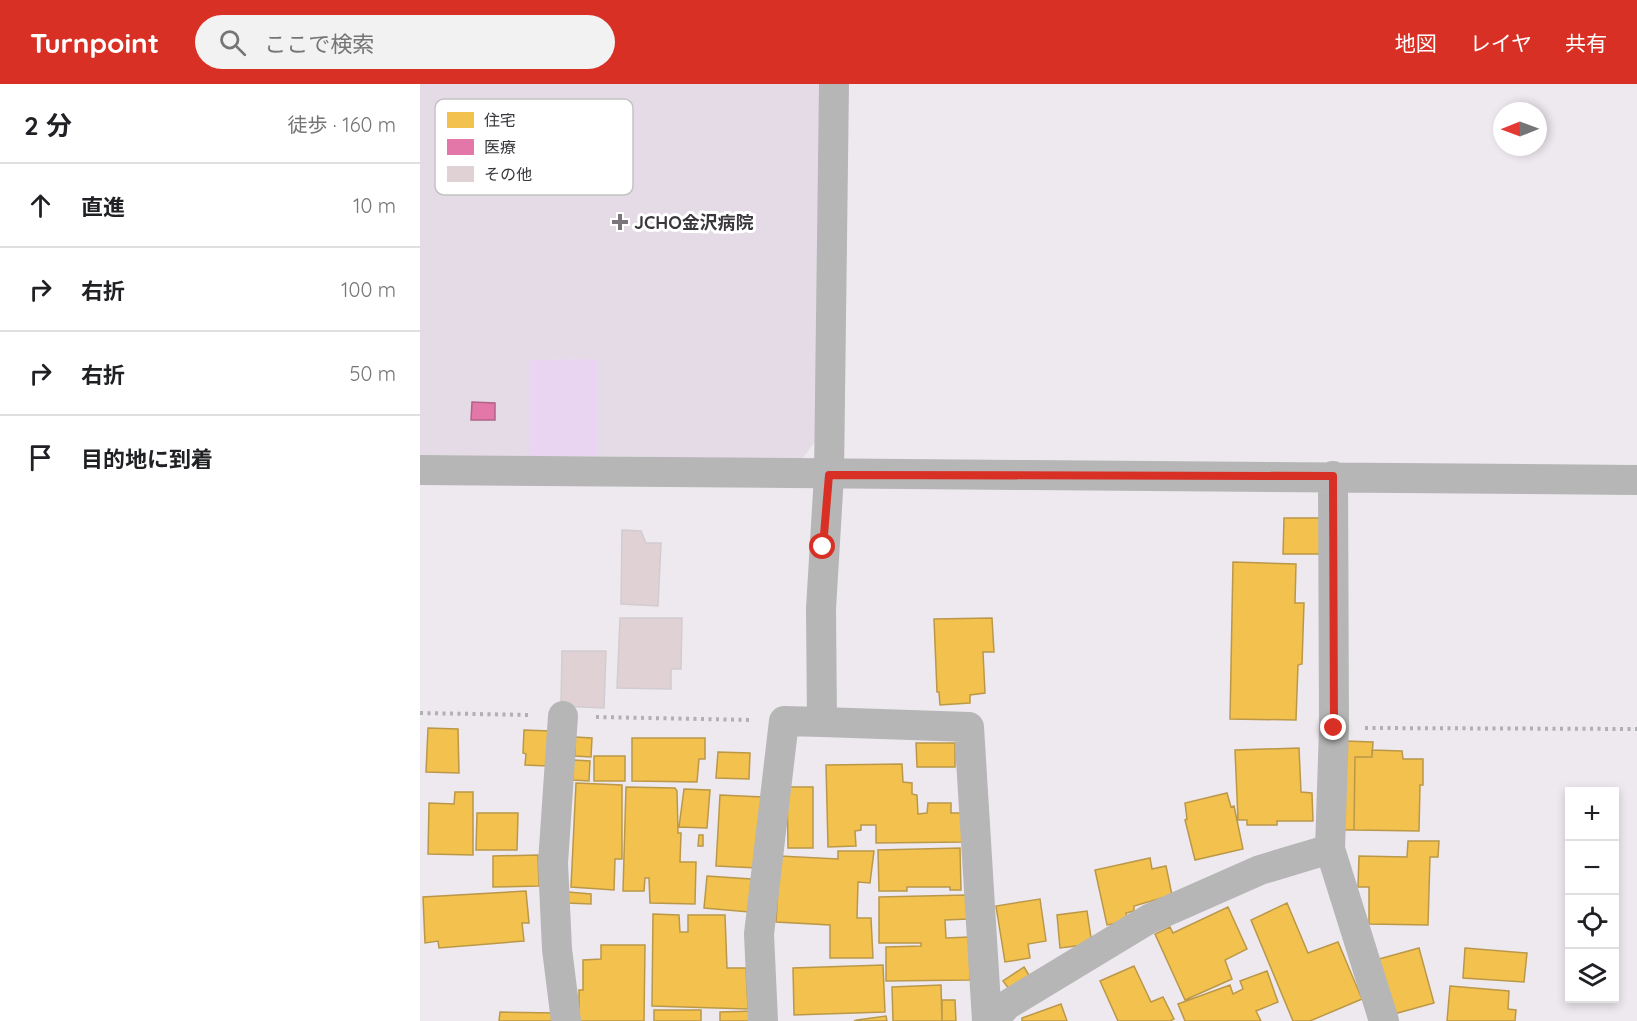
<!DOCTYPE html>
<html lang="ja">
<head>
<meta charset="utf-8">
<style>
	:root { --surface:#fff; --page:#f2f2f2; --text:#202124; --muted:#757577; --line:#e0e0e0; --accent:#d93025 }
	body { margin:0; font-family:Quicksand,"Noto Sans JP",sans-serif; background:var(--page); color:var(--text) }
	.controls { position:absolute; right:18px; bottom:18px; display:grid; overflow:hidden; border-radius:0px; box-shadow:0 3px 9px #0003 }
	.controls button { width:54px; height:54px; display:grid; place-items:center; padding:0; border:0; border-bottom:2px solid var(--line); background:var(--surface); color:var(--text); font:30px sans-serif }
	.compass { position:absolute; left:1073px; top:18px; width:54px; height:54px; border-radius:50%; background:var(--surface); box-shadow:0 3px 9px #0003; rotate:269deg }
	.stop { position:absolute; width:18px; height:18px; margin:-14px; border:4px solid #d93025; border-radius:50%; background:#fff }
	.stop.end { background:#d93025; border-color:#fff; box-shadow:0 2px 6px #0008 }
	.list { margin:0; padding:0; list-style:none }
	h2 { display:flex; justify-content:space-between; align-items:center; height:78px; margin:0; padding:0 24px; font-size:26px }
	h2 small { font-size:20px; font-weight:400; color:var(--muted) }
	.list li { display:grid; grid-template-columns:39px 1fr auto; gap:18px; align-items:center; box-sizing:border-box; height:84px; padding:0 24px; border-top:2px solid var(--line) }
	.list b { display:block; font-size:22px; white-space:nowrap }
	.list em { font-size:20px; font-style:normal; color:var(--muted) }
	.icon { flex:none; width:33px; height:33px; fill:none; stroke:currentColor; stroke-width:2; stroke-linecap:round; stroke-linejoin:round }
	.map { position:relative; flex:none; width:1217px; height:937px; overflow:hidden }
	header { display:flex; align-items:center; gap:36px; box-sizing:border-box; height:84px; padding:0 30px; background:var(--accent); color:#fff }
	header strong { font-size:28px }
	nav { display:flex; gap:33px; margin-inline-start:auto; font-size:21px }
	.search { width:420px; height:54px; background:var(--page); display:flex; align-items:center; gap:15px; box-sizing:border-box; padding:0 21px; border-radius:33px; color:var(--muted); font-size:22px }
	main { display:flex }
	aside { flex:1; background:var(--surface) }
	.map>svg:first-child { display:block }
	.built { fill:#e4dbe7 }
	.green { fill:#e9d4f1 }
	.homes { fill:#f2c14e; stroke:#bb9849; stroke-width:1.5 }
	.health { fill:#e377a8; stroke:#b06488; stroke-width:1.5 }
	.building { fill:#e0d2d4; stroke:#d1cccf; stroke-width:1.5 }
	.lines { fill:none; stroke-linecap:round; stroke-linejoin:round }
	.path { stroke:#b0afb1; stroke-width:4; stroke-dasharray:3 4.5; stroke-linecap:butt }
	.minor { stroke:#b6b6b6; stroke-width:30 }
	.route { stroke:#d93025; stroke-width:8 }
	.poi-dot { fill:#79757b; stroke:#fff; stroke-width:2 }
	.labels { text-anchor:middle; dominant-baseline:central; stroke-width:6; stroke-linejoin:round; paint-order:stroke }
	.poi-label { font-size:18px; font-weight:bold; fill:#3a373c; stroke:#fff; text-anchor:start }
	.key { fill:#fff; stroke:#c4c3c4; stroke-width:1.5 }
	.key-label { font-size:16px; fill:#3a373c }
</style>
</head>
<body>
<header>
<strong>Turnpoint</strong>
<div class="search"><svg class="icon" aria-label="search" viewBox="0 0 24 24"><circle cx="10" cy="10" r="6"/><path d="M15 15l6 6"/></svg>ここで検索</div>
<nav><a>地図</a><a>レイヤ</a><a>共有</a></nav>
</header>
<main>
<aside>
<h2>2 分<small>徒歩 · 160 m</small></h2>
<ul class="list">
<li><svg class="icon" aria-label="ahead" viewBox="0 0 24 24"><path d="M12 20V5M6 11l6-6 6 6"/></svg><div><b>直進</b></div><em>10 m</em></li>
<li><svg class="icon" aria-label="right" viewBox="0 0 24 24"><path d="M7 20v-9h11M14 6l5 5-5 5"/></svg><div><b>右折</b></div><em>100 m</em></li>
<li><svg class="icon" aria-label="right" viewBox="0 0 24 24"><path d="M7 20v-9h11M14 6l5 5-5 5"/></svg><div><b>右折</b></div><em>50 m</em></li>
<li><svg class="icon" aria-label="arrive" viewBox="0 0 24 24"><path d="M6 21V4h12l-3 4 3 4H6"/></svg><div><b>目的地に到着</b></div></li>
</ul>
</aside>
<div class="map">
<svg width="1217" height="937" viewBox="0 0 1217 937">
	<rect width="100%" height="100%" fill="#eee9ef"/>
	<!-- built -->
	<path class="built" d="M0,0H402L397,355L382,375L177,372L176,275L109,276V372L0,371Z"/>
	<!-- green -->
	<path class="green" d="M177,275V372H109V276Z"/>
	<!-- homes -->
	<path class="homes" d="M864,434H900V470H863Z
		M813,478L876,480L875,519H884L882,580L878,581L876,636L810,635Z
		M572,534L574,568H563L565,609L550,611V619L520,621L519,608H517L514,535Z
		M8,644L38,645L39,689L6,688Z
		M104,646L130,647L127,682L105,681L106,670L103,669Z
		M155,653L172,654L171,673L155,672Z
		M212,654H285V675H279L277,698L212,697Z
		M925,657L953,658L952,673H935L934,746H924Z
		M496,659H535V683H497Z
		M879,664L881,708L892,709L893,737H857V741H827V736H818L815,666Z
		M952,666L982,667L983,675H1003V701H1000L999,747L934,746L935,673H952Z
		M298,668L330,669L329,695L296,694Z
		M174,672H205V697H174Z
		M153,676L170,677L169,697L153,696Z
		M482,680L483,698L492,699V710L497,711L498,730L507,729L508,719H531V729H544V758L456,759V741H441V746L435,747L436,762L408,763L406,681Z
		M156,699L202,701V775H195L194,806L151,803Z
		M206,703L255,704L257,707L258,749H261L260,778H276L275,820L230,819L229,794H225L224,807H203Z
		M367,703H393V764H368Z
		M264,705L290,706L287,744L259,743Z
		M35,708H53V771L8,770L9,719L34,720Z
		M807,709L811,723L814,722L823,765L775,776L765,736L767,735L765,719Z
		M300,711L343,713L338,784L296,782Z
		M57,729H98L97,766H56Z
		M279,751H283V762H278Z
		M988,757H1019L1018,773H1010L1008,841L949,840V803H938L939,772L987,773Z
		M540,764L541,806H530V803H487V807H459L458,766Z
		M418,767H454L450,799L438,798L437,834H451L453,874H410V841L356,838L360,772L418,775Z
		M118,771L119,802L73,803V772Z
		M730,774L732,785L746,782L752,811L714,822V827L706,829L708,837L687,841L675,786Z
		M287,792L331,795L329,828L284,824Z
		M106,807L109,839H102L104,857L19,864L18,857L5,859L3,813Z
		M148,808L171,810V820L147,819Z
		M547,811L548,835L525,836L526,854L549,853L550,896L466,897V863L501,862V859H459V813Z
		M620,815L626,857L608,860L610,874L585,878L576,822Z
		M867,819L888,869L918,858L942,915L890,937H873L831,836Z
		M808,823L827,865L805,876L812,895L765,916L735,850L750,843L753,849Z
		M667,827L672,860L640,864L637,831Z
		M233,830L259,831L260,848H268V831H305L307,884H326L328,925L232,922Z
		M181,861H225L224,937H159V906H163V876L181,875Z
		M999,864L1014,919L974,930L959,875Z
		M1045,864L1107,869L1104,898L1043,894Z
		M463,881L465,928L374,931L373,884Z
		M714,882L731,918L743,913L754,935L750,937H698L680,897Z
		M604,883L612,896L592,909L583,897Z
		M847,887L858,918L836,927L841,937H765L758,920L810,901L813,910L823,905L820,897Z
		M847,887L858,918L836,927L841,937H765L758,920L810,901L813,910L823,905L820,897Z
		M521,901L522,937H473L472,903Z
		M1030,902L1089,907L1088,925L1096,926L1095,937H1027Z
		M522,916H535L536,937H522Z
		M641,920L647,937H602V934Z
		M234,926H281V937H234Z
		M335,927V937H300V928Z
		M80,928L136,929V937H79Z
		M466,932L467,937H434L437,936Z"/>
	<!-- health -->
	<path class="health" d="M52,318L75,319V336H51Z"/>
	<!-- building -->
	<path class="building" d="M202,446L221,447L226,459H241L238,522L201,520Z
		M200,534H262L261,585H251V605L197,604Z
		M142,567H186L184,624L141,622Z"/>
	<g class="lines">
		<!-- path -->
		<path class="path" d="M0,629L111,631
			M176,633L333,636
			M945,644L1217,645"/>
		<!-- minor -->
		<path class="minor" d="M0,386C406,391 811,391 1217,396
			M143,632L133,779L137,865L146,937
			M402,638L549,643L567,937
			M910,765L964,937
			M343,937L339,850L364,637L402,638L401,525L409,391L414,0
			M572,937L587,921L729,835L840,786L910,765L914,644L913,392"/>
	</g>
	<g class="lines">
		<!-- route -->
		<path class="route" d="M403,463L409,391L913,392L914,644"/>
	</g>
	<!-- markers -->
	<path class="poi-dot" d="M197 129h6v6h6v6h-6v6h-6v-6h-6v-6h6z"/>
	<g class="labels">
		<!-- poi labels -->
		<g class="poi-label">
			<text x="214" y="138">JCHO金沢病院</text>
		</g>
	</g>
	<!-- legend -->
	<rect x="15" y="15" width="198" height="96" rx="9" class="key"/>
	<rect x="27" y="28" width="27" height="16" fill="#f2c14e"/>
	<rect x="27" y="55" width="27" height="16" fill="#e377a8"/>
	<rect x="27" y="82" width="27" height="16" fill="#e0d2d4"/>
	<g class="key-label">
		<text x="64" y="42">住宅</text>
		<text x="64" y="69">医療</text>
		<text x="64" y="96">その他</text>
	</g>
</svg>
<div class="controls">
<button>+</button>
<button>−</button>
<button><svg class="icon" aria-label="locate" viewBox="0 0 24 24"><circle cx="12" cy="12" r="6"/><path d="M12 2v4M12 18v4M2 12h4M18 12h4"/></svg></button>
<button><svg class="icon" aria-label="layers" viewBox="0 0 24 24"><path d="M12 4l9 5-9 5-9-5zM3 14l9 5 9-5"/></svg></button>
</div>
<svg class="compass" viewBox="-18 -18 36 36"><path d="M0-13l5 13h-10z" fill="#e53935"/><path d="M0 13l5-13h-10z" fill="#757577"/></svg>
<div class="stop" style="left:403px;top:463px"></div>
<div class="stop end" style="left:914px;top:644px"></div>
</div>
</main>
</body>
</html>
